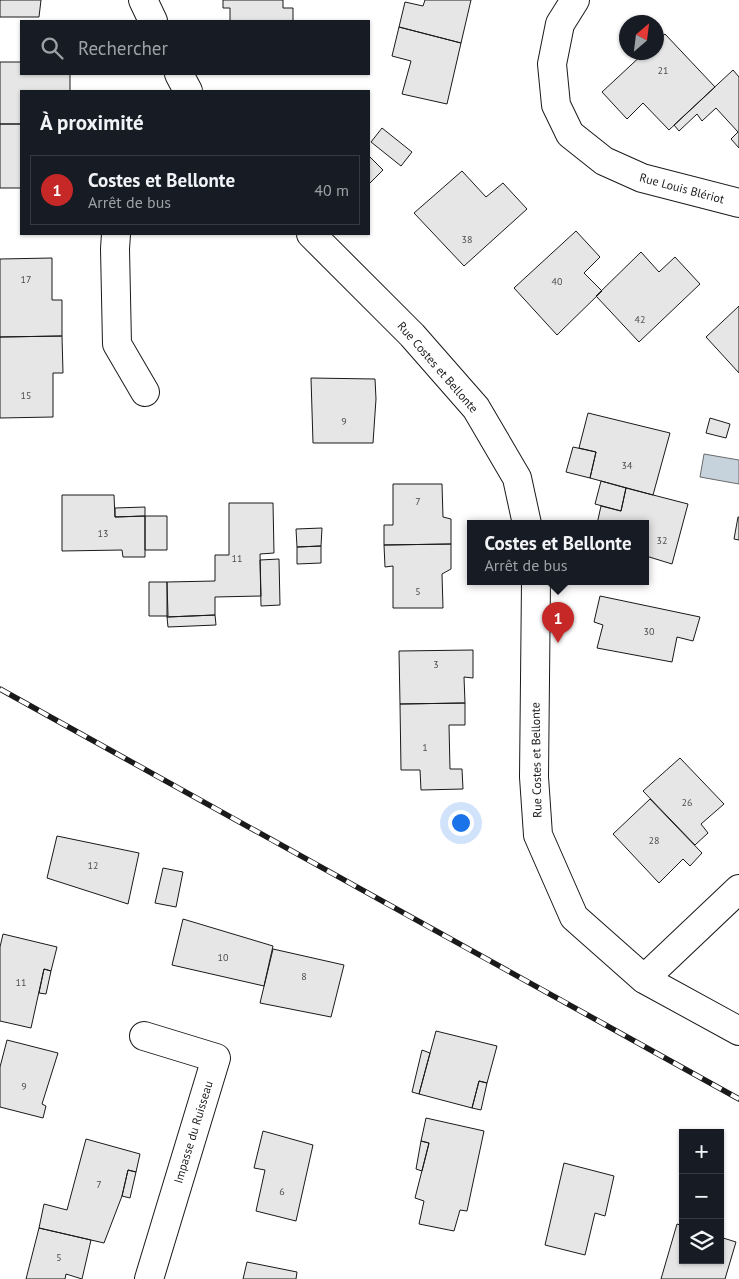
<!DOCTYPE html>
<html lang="fr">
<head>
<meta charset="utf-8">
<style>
	:root { --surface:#171b24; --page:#20242c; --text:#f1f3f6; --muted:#9ea1a6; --line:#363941; --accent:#c62828 }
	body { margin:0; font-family:"PT Sans",sans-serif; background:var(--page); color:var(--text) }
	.controls { position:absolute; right:15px; bottom:15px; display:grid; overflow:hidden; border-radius:0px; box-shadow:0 1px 4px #0004 }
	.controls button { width:45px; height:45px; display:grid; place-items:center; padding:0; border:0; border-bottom:1px solid var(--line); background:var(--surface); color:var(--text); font:25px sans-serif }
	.compass { position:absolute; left:619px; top:15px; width:45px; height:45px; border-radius:50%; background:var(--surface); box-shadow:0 1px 4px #0004; rotate:28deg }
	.you { position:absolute; left:460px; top:822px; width:18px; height:18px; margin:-12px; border:4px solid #fff; border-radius:50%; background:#1a73e8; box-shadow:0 0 0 8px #1a73e833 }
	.badge { display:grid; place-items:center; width:32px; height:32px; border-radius:50%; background:var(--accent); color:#fff; font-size:16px; font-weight:700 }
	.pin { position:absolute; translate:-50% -41px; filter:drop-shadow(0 1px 2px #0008) }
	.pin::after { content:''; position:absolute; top:26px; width:18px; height:15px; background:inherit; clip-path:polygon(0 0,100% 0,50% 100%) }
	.popup { position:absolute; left:467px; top:520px; width:182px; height:65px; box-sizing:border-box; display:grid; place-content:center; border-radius:0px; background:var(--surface); filter:drop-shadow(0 1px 4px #0005); font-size:16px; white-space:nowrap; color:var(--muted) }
	.popup b { font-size:19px; color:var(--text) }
	.popup::after { content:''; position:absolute; left:50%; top:100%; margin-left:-10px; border:10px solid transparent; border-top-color:var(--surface) }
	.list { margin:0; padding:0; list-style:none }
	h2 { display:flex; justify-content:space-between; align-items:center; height:65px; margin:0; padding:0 20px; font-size:21px }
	h2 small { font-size:16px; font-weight:400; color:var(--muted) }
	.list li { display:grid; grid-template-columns:32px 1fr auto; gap:15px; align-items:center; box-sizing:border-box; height:70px; margin:0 10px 10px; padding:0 10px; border:1px solid var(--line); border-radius:0px }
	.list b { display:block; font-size:19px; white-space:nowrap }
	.list p { margin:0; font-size:16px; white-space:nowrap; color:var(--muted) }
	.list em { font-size:16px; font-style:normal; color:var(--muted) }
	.icon { flex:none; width:28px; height:28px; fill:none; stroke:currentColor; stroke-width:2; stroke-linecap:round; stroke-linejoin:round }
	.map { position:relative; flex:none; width:739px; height:1279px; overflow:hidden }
	.search { position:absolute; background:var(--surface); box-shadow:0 1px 4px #0004; left:20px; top:20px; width:350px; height:55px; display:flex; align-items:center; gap:12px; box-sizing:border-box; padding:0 18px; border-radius:0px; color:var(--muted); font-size:19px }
	.panel { position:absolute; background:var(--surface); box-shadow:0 1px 4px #0004; left:20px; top:90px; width:350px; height:145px; border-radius:0px }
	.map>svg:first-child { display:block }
	.water { fill:#c6d2dc; stroke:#6a6a6a }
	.building { fill:#e6e6e6; stroke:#1a1a1a }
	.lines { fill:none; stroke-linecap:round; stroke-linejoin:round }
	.street-casing { stroke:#1a1a1a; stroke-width:30 }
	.street { stroke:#fff; stroke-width:28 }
	.rail-casing { stroke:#1a1a1a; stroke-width:5.5 }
	.rail { stroke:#fff; stroke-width:4; stroke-dasharray:11; stroke-linecap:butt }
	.labels { text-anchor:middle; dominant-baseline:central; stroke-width:4; stroke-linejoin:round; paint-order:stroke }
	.number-label { font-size:10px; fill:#4d4d4d }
	.street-label { font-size:12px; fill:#1a1a1a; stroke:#fff }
</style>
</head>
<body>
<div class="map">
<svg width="739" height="1279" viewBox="0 0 739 1279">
	<rect width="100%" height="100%" fill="#fff"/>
	<!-- water -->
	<path class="water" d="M704,454L739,460V484L700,477Z"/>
	<!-- building -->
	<path class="building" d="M0,0H41L39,17H0Z
		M223,0H283V8H293V21H230V8H223Z
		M425,0H471L461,43L399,27L405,2L423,6Z
		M399,27L461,43L447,104L402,94L411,61L392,56Z
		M665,34L715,87L669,130L643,103L627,119L602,92L645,52H656V42Z
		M0,62H21V74H70V91H21V124H0Z
		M733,70L739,77V148L731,139L738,132L716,108L702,121L697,114L679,131L674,125Z
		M0,124H21V188H0Z
		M382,128L412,152L401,166L371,142Z
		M369,156L383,170L369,184Z
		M462,171L486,197L503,183L527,209L464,266L414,213Z
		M576,231L600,257L584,273L602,291L557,335L514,288Z
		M641,252L659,272L675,257L700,284L639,342L596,296Z
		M52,258V300H62V336L0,337V259Z
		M739,306V373L706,337Z
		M62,336L63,373H53V417L0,418V337Z
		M311,378L375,379L376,399L373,443H313Z
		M588,413L670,433L653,495L590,478L596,452L579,448Z
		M710,418L730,424L726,438L706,433Z
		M573,447L596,452L590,478L566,472Z
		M601,481L626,488L621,511L595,504Z
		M393,484H442L443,517L451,519V544L384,545V525H393Z
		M626,488L688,504L672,564L646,556V524H597L601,506L621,511Z
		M62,495H114L115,517L145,516V557H123L122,550L62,551Z
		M229,503H273L274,553L260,554L261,596L215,597V615L167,617V582L215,581V555H229Z
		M145,507V516L115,517V508Z
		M145,516H167V550H145Z
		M738,517H739V540L734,539Z
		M322,528L321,546L297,547L296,529Z
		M451,544V569L442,574L443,608H393V566L385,567L384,545Z
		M321,546V563L297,564V547Z
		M279,559L280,605L261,606L260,560Z
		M149,582H167L168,616H149Z
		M600,596L700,617L693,641L677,637L672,662L597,648L603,625L594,622Z
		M215,615L216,625L168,627L167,617Z
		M473,650V678L464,677L465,703L400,704L399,651Z
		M465,703V725H449L450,769H462L463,789L421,790L420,770H401L400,704Z
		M680,758L724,804L701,824L708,833L695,845L643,791Z
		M650,799L702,853L690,866L683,859L659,883L613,834Z
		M57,836L139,853L128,904L47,878Z
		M163,868L183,872L176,907L155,903Z
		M183,919L273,946L264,986L172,965Z
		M3,934L57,947L51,971L44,969L31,1028L0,1021V947Z
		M273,949L344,965L331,1017L260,1003Z
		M44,969L51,971L46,994L39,993Z
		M436,1031L497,1046L487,1083L479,1081L472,1108L419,1094Z
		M7,1040L58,1053L42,1104L46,1106L43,1118L0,1107V1067Z
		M422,1050L430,1053L419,1094L412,1092Z
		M479,1081L487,1083L481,1110L472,1108Z
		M426,1118L484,1131L467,1211L460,1210L454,1231L419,1224L424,1201L415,1198L429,1143L421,1141Z
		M263,1131L313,1145L296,1221L256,1211L265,1170L254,1168Z
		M86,1139L140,1154L136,1172L128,1170L122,1196L104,1243L39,1228L44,1204L67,1210Z
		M421,1141L429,1143L422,1171L416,1169Z
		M564,1163L614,1176L605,1216L595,1213L585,1255L545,1245Z
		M128,1170L136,1172L130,1198L122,1196Z
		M677,1224L683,1226V1260H720V1237L736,1242L725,1279H661Z
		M39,1228L91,1240L82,1279L66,1274L65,1279H26Z
		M247,1262L297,1272L296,1279H243Z"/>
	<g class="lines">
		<defs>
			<path id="street" d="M143,0L153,21
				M575,0L560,24L552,64L556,105L570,134L604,161L642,178L739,203
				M179,74L188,91
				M116,234L115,249L117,344L145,392
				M311,234L412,335L476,408L517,478L527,524
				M536,582L534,777L538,835L574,917L644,979L739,1031
				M644,979L739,889
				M144,1036L216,1058L149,1279"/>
		</defs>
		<!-- street casing -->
		<use href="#street" class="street-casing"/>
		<!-- street -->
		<use href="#street" class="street"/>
		<defs>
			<path id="rail" d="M0,689L739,1099"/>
		</defs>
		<!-- rail casing -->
		<use href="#rail" class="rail-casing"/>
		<!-- rail -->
		<use href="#rail" class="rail"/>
	</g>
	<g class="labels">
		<!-- number labels -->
		<g class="number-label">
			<text x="663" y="70">21</text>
			<text x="467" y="239">38</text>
			<text x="26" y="279">17</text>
			<text x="557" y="281">40</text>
			<text x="640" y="319">42</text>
			<text x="26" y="395">15</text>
			<text x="344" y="421">9</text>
			<text x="627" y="465">34</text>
			<text x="418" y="501">7</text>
			<text x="103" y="533">13</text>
			<text x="662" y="540">32</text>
			<text x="237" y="558">11</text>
			<text x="418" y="591">5</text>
			<text x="649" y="631">30</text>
			<text x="436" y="664">3</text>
			<text x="425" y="747">1</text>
			<text x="687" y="802">26</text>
			<text x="654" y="840">28</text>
			<text x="93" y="865">12</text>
			<text x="223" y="957">10</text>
			<text x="304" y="976">8</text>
			<text x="21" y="982">11</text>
			<text x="24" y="1086">9</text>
			<text x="99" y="1184">7</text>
			<text x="282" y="1191">6</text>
			<text x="59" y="1257">5</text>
		</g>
		<!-- street labels -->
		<g class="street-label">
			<text transform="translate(682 188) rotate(15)">Rue Louis Blériot</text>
			<text transform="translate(438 367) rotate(49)">Rue Costes et Bellonte</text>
			<text transform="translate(536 760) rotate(-91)">Rue Costes et Bellonte</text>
			<text transform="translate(193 1132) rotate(-73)">Impasse du Ruisseau</text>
		</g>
	</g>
</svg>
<div class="controls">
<button>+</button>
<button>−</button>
<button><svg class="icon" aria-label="layers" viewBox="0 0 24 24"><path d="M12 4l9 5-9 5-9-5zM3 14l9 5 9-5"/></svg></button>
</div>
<svg class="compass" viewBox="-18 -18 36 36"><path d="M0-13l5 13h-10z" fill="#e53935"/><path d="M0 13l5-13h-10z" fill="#9ea1a6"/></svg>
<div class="you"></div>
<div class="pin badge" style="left:558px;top:643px">1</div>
<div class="popup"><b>Costes et Bellonte</b>Arrêt de bus</div>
<div class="search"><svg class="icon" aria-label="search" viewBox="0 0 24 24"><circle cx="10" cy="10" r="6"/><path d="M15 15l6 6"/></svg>Rechercher</div>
<section class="panel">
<h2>À proximité<small></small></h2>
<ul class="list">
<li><span class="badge">1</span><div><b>Costes et Bellonte</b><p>Arrêt de bus</p></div><em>40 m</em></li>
</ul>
</section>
</div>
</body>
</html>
